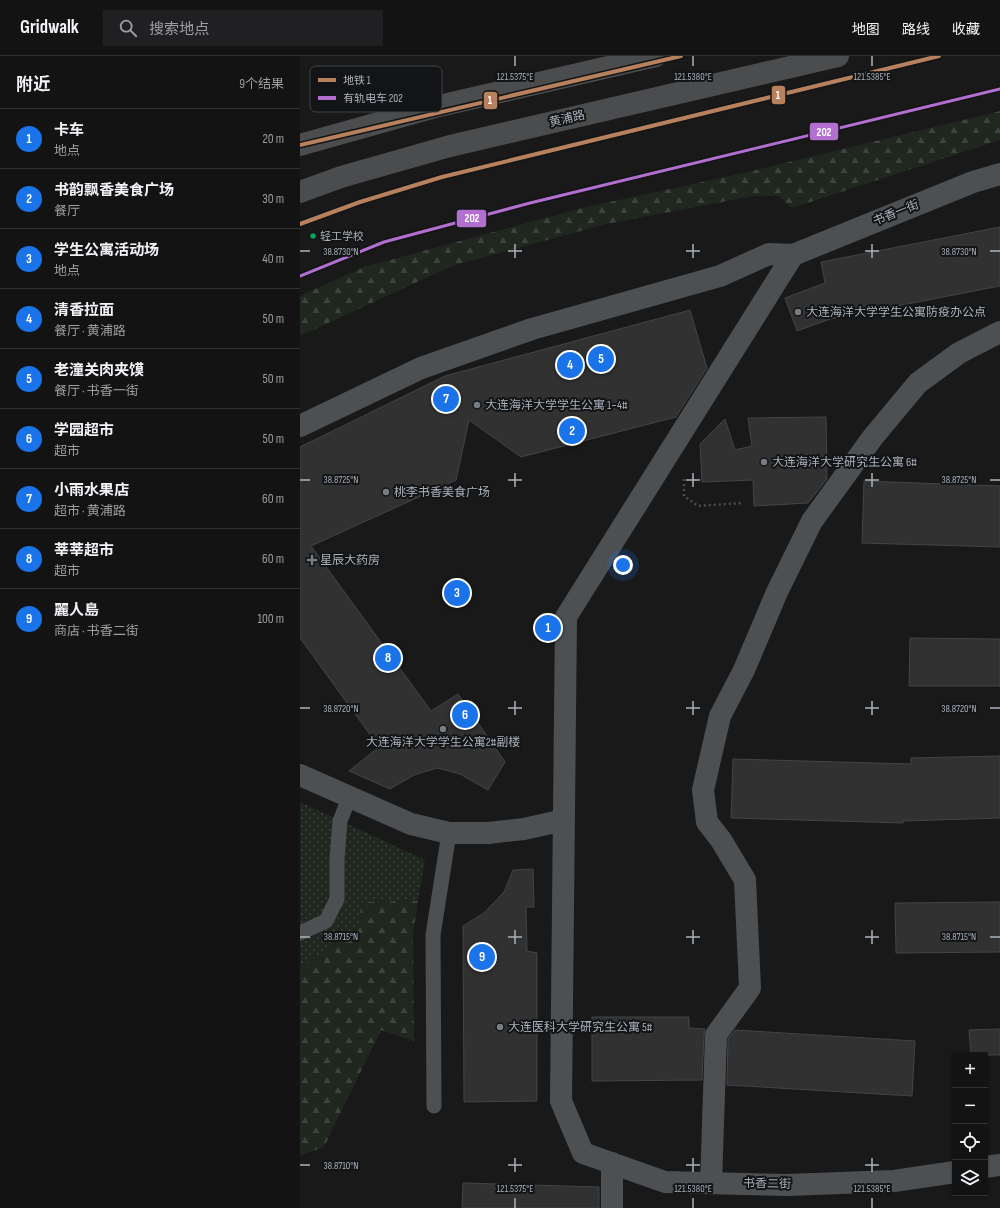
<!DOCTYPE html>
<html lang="zh">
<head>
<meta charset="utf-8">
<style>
	:root { --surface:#131314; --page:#202022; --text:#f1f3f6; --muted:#9d9ea0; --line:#323234; --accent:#1a73e8 }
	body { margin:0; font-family:"Sofia Sans Condensed","Noto Sans SC",sans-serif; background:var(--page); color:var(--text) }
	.controls { position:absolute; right:12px; bottom:12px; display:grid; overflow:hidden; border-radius:0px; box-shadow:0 1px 3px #0004 }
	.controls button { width:36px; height:36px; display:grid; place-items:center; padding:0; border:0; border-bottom:1px solid var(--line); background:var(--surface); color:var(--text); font:20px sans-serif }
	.you { position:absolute; left:323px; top:509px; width:14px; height:14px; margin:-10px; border:3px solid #fff; border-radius:50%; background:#1a73e8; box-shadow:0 0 0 6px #1a73e833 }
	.badge { display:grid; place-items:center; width:26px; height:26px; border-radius:50%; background:var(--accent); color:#fff; font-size:13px; font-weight:700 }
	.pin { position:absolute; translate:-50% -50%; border:2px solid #fff; box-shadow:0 1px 4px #0006 }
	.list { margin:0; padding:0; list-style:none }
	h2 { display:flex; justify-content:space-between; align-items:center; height:52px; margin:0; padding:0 16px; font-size:17px }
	h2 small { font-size:13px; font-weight:400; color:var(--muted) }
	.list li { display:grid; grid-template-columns:26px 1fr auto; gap:12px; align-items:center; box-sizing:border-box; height:60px; padding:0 16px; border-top:1px solid var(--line) }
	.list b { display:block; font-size:15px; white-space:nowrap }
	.list p { margin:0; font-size:13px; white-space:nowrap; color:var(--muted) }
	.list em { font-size:13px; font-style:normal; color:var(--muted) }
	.icon { flex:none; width:22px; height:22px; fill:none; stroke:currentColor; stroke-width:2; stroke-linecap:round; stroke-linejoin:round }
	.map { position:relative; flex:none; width:700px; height:1152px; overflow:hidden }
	header { display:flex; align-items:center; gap:24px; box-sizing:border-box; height:56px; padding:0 20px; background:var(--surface); border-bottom:1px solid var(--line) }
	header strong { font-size:19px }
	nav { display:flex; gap:22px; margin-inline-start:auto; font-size:14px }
	.search { width:280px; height:36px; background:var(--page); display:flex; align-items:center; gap:10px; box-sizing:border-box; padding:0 14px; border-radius:0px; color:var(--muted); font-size:15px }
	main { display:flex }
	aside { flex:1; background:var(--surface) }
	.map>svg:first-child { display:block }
	.grass { fill:url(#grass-dots) }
	.forest { fill:url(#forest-firs) }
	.building { fill:#313132; stroke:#424446 }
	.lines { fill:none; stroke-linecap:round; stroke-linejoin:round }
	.path { stroke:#494b4d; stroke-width:2.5; stroke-dasharray:2 3; stroke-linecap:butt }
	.service { stroke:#4d5053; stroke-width:15 }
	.minor { stroke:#4d5053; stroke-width:22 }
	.trunk { stroke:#4b4c4e; stroke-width:22 }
	.tram-1-casing { stroke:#131416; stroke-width:6 }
	.tram-1 { stroke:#b36fd0; stroke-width:3 }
	.metro-1-casing { stroke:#131416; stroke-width:7 }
	.metro-1 { stroke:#b6815c; stroke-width:4 }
	.ticks { fill:none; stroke:#aab2bb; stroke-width:1.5 }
	.bus-dot { fill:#00a651; stroke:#131416; stroke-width:1.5 }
	.poi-dot { fill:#777c83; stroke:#131416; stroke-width:1.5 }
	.labels { text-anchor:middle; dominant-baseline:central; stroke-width:4; stroke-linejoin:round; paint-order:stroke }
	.bus-label { font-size:11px; fill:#aab2bb; stroke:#131416; text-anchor:start }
	.street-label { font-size:12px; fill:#aab2bb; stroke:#131416 }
	.poi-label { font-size:12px; fill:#aab2bb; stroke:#131416; text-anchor:start }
	.key { fill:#131416; stroke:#404348; stroke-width:1 }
	.key-label { font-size:11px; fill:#aab2bb }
	.ticks-label { font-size:10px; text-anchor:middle; fill:#aab2bb; stroke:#131416; stroke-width:4; stroke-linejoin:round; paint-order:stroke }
	.line-badge { stroke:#131416; stroke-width:1.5 }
	.badge-label { font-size:11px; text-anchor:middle; font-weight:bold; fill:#fff }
</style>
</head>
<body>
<header>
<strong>Gridwalk</strong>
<div class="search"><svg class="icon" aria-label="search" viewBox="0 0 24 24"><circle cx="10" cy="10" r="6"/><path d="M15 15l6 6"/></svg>搜索地点</div>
<nav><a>地图</a><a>路线</a><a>收藏</a></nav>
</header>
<main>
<aside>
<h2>附近<small>9个结果</small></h2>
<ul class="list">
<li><span class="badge">1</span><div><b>卡车</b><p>地点</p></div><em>20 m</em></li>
<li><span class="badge">2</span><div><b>书韵飘香美食广场</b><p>餐厅</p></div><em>30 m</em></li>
<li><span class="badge">3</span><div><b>学生公寓活动场</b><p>地点</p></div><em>40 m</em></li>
<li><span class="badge">4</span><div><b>清香拉面</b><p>餐厅 · 黄浦路</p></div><em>50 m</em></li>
<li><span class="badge">5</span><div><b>老潼关肉夹馍</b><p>餐厅 · 书香一街</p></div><em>50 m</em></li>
<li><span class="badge">6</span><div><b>学园超市</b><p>超市</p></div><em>50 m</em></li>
<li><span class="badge">7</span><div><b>小雨水果店</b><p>超市 · 黄浦路</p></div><em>60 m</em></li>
<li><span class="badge">8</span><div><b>莘莘超市</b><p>超市</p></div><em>60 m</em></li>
<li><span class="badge">9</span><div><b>麗人島</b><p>商店 · 书香二街</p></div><em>100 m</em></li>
</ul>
</aside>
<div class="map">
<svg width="700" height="1152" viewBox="0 0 700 1152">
	<defs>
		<pattern id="grass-dots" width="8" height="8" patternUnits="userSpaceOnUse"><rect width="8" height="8" fill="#1f271f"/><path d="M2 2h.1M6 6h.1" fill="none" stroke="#3d443e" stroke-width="1.8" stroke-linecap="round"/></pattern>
		<pattern id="forest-firs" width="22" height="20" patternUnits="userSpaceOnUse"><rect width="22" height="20" fill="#1f271f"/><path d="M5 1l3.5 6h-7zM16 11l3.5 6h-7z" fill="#3d443e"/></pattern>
	</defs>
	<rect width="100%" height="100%" fill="#19191a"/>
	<!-- grass -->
	<path class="grass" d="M0,746L125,804L118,845L61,846L59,872L0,911Z"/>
	<!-- forest -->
	<path class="forest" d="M700,55V84L492,152L479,140H454L306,168L152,210L0,280V240L64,211L282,152L448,116Z
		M118,845L113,879L114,985L81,974L24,1091L0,1100V911L59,872L61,846Z"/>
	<!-- building -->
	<path class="building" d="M700,171V230L530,263L497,275L485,242L525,227L521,206Z
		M390,254L407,312L376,361L221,401L169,364L156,424L11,490L131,655L158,638L205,706L188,734L160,718L137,712L114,719L90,733L49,715L79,691L0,582V391L145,320Z
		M526,361L527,423L508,447L454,450L453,424L402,426L400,388L425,363L435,394L452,390L448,362Z
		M564,425L700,430V491L562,487Z
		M610,582L700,583V630H609Z
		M700,700V762L603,765V767L431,762L433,703L611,708V702Z
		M233,813L234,851H226L227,895L237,897V1045L164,1046L163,870L184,857L204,836L213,814Z
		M700,846V896L596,897L595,847Z
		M292,961H389V972L405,973L404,979L402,1024L292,1025Z
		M700,973V999H671L669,974Z
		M435,974L615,985L612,1040L427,1029L428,983Z
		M163,1127L299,1131V1152H162Z"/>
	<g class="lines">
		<!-- path -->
		<path class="path" d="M384,423V440L398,450L442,447"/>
		<!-- service -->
		<path class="service" d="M0,877L26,865L37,843V803L40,765L49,742
			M134,1050L133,879L149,777"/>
		<!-- minor -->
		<path class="minor" d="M493,199L266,561L261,1045L283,1097L365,1126L487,1129L594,1125L655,1116
			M0,370L121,312L232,273L420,220L469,198L493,199L673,126L700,118
			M0,719L111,768L149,777H188L224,773L264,764
			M312,1107V1152
			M685,1111L700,1109
			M411,1127L416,979L450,932L445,824L421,784L407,766L403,734L420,660L444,614L477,536L512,465L573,381L618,327L659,297L700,276"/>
		<!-- trunk -->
		<path class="trunk" d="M0,89L139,50L356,0
			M0,136L41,121L150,90L538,0"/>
		<defs>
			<path id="tram-1" d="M0,220L84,186L230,147L700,33"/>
		</defs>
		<!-- tram-1 casing -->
		<use href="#tram-1" class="tram-1-casing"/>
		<!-- tram-1 -->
		<use href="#tram-1" class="tram-1"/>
		<defs>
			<path id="metro-1" d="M0,89L381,0
				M0,168L60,146L142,121L639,0"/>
		</defs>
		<!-- metro-1 casing -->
		<use href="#metro-1" class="metro-1-casing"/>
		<!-- metro-1 -->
		<use href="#metro-1" class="metro-1"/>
	</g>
	<!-- ticks -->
	<path class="ticks" d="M215,0V10M393,0V10M572,0V10M215,188V202M393,188V202M572,188V202M0,195H10M208,195H222M386,195H400M565,195H579M690,195H700M215,417V431M393,417V431M572,417V431M0,424H10M208,424H222M386,424H400M565,424H579M690,424H700M215,645V659M393,645V659M572,645V659M0,652H10M208,652H222M386,652H400M565,652H579M690,652H700M215,874V888M393,874V888M572,874V888M0,881H10M208,881H222M386,881H400M565,881H579M690,881H700M215,1102V1116M393,1102V1116M572,1102V1116M0,1109H10M208,1109H222M386,1109H400M565,1109H579M215,1142V1152M393,1142V1152M572,1142V1152"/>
	<!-- markers -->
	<circle class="bus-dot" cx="13" cy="180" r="3.5"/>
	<g class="poi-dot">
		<circle cx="498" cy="256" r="4"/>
		<circle cx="177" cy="349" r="4"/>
		<circle cx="464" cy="406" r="4"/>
		<circle cx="86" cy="436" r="4"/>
		<path d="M10 498h4v4h4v4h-4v4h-4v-4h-4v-4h4z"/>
		<circle cx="143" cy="673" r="4"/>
		<circle cx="200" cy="971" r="4"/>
	</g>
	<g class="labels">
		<!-- bus labels -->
		<g class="bus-label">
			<text x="20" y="180">轻工学校</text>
		</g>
		<!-- street labels -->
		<g class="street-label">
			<text transform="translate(267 63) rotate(-13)">黄浦路</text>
			<text transform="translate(596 157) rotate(-22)">书香一街</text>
			<text transform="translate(467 1128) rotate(1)">书香二街</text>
		</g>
		<!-- poi labels -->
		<g class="poi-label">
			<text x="506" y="256">大连海洋大学学生公寓防疫办公点</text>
			<text x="185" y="349">大连海洋大学学生公寓 1~4#</text>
			<text x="472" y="406">大连海洋大学研究生公寓 6#</text>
			<text x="94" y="436">桃李书香美食广场</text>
			<text x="20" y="504">星辰大药房</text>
			<text x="143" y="686" text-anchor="middle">大连海洋大学学生公寓2#副楼</text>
			<text x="208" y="971">大连医科大学研究生公寓 5#</text>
		</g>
	</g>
	<!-- legend -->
	<rect x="10" y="10" width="132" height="46" rx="6" class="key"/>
	<rect x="18" y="22" width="18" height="4" fill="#b6815c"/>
	<rect x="18" y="40" width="18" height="4" fill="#b36fd0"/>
	<g class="key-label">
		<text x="43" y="28">地铁 1</text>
		<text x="43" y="46">有轨电车 202</text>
	</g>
	<g class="ticks-label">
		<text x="215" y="24">121.5375°E</text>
		<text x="393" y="24">121.5380°E</text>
		<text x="572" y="24">121.5385°E</text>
		<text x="41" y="199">38.8730°N</text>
		<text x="659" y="199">38.8730°N</text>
		<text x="41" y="427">38.8725°N</text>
		<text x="659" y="427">38.8725°N</text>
		<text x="41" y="656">38.8720°N</text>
		<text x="659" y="656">38.8720°N</text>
		<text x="41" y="884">38.8715°N</text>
		<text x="659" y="884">38.8715°N</text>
		<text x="41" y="1113">38.8710°N</text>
		<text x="215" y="1136">121.5375°E</text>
		<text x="393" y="1136">121.5380°E</text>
		<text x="572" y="1136">121.5385°E</text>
	</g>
	<g class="line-badge">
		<rect x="471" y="29" width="15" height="20" rx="4" fill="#b6815c"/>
		<rect x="183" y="35" width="15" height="19" rx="4" fill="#b6815c"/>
		<rect x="509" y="66" width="30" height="19" rx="4" fill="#b36fd0"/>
		<rect x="156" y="153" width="31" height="19" rx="4" fill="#b36fd0"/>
	</g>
	<g class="badge-label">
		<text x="478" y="43">1</text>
		<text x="190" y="48">1</text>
		<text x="524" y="80">202</text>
		<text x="172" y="166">202</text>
	</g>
</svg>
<div class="controls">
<button>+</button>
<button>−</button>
<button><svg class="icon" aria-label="locate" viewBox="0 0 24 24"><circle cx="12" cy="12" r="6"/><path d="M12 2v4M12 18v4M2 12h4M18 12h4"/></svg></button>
<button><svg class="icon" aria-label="layers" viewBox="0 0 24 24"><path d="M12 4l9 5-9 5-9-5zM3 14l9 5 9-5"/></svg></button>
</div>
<div class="you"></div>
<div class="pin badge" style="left:248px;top:572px">1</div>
<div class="pin badge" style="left:272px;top:375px">2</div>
<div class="pin badge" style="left:157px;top:537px">3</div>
<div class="pin badge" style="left:270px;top:309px">4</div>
<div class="pin badge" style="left:301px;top:303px">5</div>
<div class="pin badge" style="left:165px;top:659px">6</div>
<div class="pin badge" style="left:146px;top:343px">7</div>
<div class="pin badge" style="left:88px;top:602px">8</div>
<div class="pin badge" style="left:182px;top:901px">9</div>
</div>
</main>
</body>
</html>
